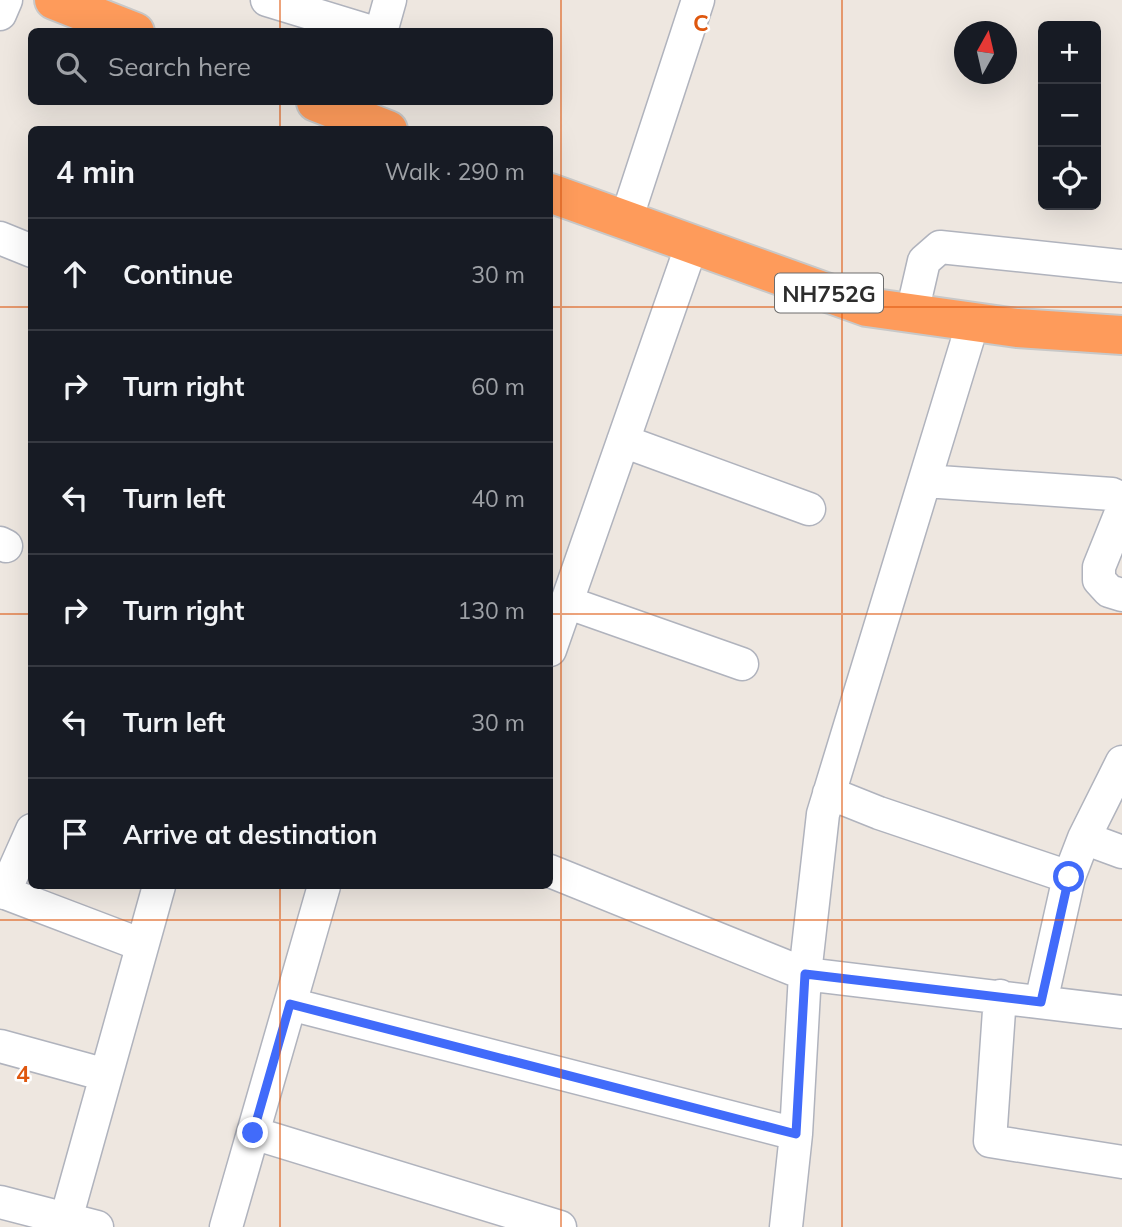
<!DOCTYPE html>
<html lang="en">
<head>
<meta charset="utf-8">
<style>
	:root { --surface:#171b24; --page:#242831; --text:#f1f3f6; --muted:#9ea1a6; --line:#363941 }
	body { margin:0; font-family:Mulish,sans-serif; background:var(--page); color:var(--text) }
	.controls { position:absolute; right:21px; top:21px; display:grid; overflow:hidden; border-radius:10px; box-shadow:0 7px 28px #0002 }
	.controls button { width:63px; height:63px; display:grid; place-items:center; padding:0; border:0; border-bottom:2px solid var(--line); background:var(--surface); color:var(--text); font:35px sans-serif }
	.compass { position:absolute; left:954px; top:21px; width:63px; height:63px; border-radius:50%; background:var(--surface); box-shadow:0 7px 28px #0002; rotate:8deg }
	.stop { position:absolute; width:21px; height:21px; margin:-16px; border:5px solid #416bfa; border-radius:50%; background:#fff }
	.stop.end { background:#416bfa; border-color:#fff; box-shadow:0 2px 7px #0008 }
	.list { margin:0; padding:0; list-style:none }
	h2 { display:flex; justify-content:space-between; align-items:center; height:91px; margin:0; padding:0 28px; font-size:30px }
	h2 small { font-size:23px; font-weight:400; color:var(--muted) }
	.list li { display:grid; grid-template-columns:46px 1fr auto; gap:21px; align-items:center; box-sizing:border-box; height:112px; padding:0 28px; border-top:2px solid var(--line) }
	.list b { display:block; font-size:26px; white-space:nowrap }
	.list em { font-size:23px; font-style:normal; color:var(--muted) }
	.icon { flex:none; width:38px; height:38px; fill:none; stroke:currentColor; stroke-width:2; stroke-linecap:round; stroke-linejoin:round }
	.map { position:relative; flex:none; width:1122px; height:1227px; overflow:hidden }
	.search { position:absolute; background:var(--surface); box-shadow:0 7px 28px #0002; left:28px; top:28px; width:525px; height:77px; display:flex; align-items:center; gap:18px; box-sizing:border-box; padding:0 24px; border-radius:10px; color:var(--muted); font-size:26px }
	.panel { position:absolute; background:var(--surface); box-shadow:0 7px 28px #0002; left:28px; top:126px; width:525px; height:763px; border-radius:10px }
	.map>svg:first-child { display:block }
	.lines { fill:none; stroke-linecap:round; stroke-linejoin:round }
	.minor-casing { stroke:#b0b3bd; stroke-width:35 }
	.highway-casing { stroke:#c8c8c8; stroke-width:42 }
	.minor { stroke:#fff; stroke-width:32 }
	.highway { stroke:#fe9b5b; stroke-width:38 }
	.route { stroke:#416bfa; stroke-width:9 }
	.grid { fill:none; stroke:#df570e; stroke-width:2; stroke-opacity:0.55 }
	.labels { text-anchor:middle; dominant-baseline:central; stroke-width:5; stroke-linejoin:round; paint-order:stroke }
	.shield { fill:#fff; stroke:#6c6c6c; stroke-width:2 }
	.shield-label { font-size:23px; font-weight:bold; fill:#2d2d2d }
	.grid-label { font-size:23px; text-anchor:middle; font-weight:bold; fill:#df570e; stroke:#fff; stroke-width:5; stroke-linejoin:round; paint-order:stroke }
</style>
</head>
<body>
<div class="map">
<svg width="1122" height="1227" viewBox="0 0 1122 1227">
	<rect width="100%" height="100%" fill="#eee7e0"/>
	<g class="lines">
		<defs>
			<path id="minor" d="M267,0L372,32
				M0,14L6,0
				M381,32L390,0
				M626,220L698,0
				M0,238L32,251
				M912,313L924,261L940,247L1122,266
				M623,441L809,509
				M925,481L1112,494L1122,499
				M1122,510L1099,567V580L1109,591L1122,595
				M0,543L6,546
				M566,602L742,664
				M550,650L692,244
				M829,793L879,813L1069,877
				M1084,838L1122,852
				M550,871L805,974L1122,1012
				M0,891L142,945
				M4,893L32,830
				M1000,996L990,1141L1122,1162
				M1041,1002L1069,877L1084,838L1122,762
				M290,1004L796,1134
				M0,1046L106,1075
				M253,1133L560,1227
				M0,1202L97,1227
				M66,1219L159,886
				M226,1227L324,886
				M786,1227L796,1134L805,974L823,814L973,322"/>
			<path id="highway" d="M54,0L135,32
				M316,102L388,130
				M550,193L867,307L1017,328L1122,335"/>
		</defs>
		<!-- minor casing -->
		<use href="#minor" class="minor-casing"/>
		<!-- highway casing -->
		<use href="#highway" class="highway-casing"/>
		<!-- minor -->
		<use href="#minor" class="minor"/>
		<!-- highway -->
		<use href="#highway" class="highway"/>
	</g>
	<g class="lines">
		<!-- route -->
		<path class="route" d="M253,1133L290,1004L796,1134L805,974L1041,1002L1069,877"/>
	</g>
	<!-- grid -->
	<path class="grid" d="M280,0V32M561,0V1227M842,0V1227M280,102V130M0,307H32M550,307H1122M0,614H32M550,614H1122M280,886V1227M0,920H1122"/>
	<g class="labels">
		<!-- shield labels -->
		<rect class="shield" x="775" y="273.5" width="108" height="39" rx="5"/>
		<g class="shield-label">
			<text x="829" y="293">NH752G</text>
		</g>
	</g>
	<g class="grid-label">
		<text x="701" y="31">C</text>
		<text x="23" y="1082">4</text>
	</g>
</svg>
<div class="controls">
<button>+</button>
<button>−</button>
<button><svg class="icon" aria-label="locate" viewBox="0 0 24 24"><circle cx="12" cy="12" r="6"/><path d="M12 2v4M12 18v4M2 12h4M18 12h4"/></svg></button>
</div>
<svg class="compass" viewBox="-18 -18 36 36"><path d="M0-13l5 13h-10z" fill="#e53935"/><path d="M0 13l5-13h-10z" fill="#9ea1a6"/></svg>
<div class="stop" style="left:1069px;top:877px"></div>
<div class="stop end" style="left:253px;top:1133px"></div>
<div class="search"><svg class="icon" aria-label="search" viewBox="0 0 24 24"><circle cx="10" cy="10" r="6"/><path d="M15 15l6 6"/></svg>Search here</div>
<section class="panel">
<h2>4 min<small>Walk · 290 m</small></h2>
<ul class="list">
<li><svg class="icon" aria-label="ahead" viewBox="0 0 24 24"><path d="M12 20V5M6 11l6-6 6 6"/></svg><div><b>Continue</b></div><em>30 m</em></li>
<li><svg class="icon" aria-label="right" viewBox="0 0 24 24"><path d="M7 20v-9h11M14 6l5 5-5 5"/></svg><div><b>Turn right</b></div><em>60 m</em></li>
<li><svg class="icon" aria-label="left" viewBox="0 0 24 24"><path d="M17 20v-9H6M10 6l-5 5 5 5"/></svg><div><b>Turn left</b></div><em>40 m</em></li>
<li><svg class="icon" aria-label="right" viewBox="0 0 24 24"><path d="M7 20v-9h11M14 6l5 5-5 5"/></svg><div><b>Turn right</b></div><em>130 m</em></li>
<li><svg class="icon" aria-label="left" viewBox="0 0 24 24"><path d="M17 20v-9H6M10 6l-5 5 5 5"/></svg><div><b>Turn left</b></div><em>30 m</em></li>
<li><svg class="icon" aria-label="arrive" viewBox="0 0 24 24"><path d="M6 21V4h12l-3 4 3 4H6"/></svg><div><b>Arrive at destination</b></div></li>
</ul>
</section>
</div>
</body>
</html>
